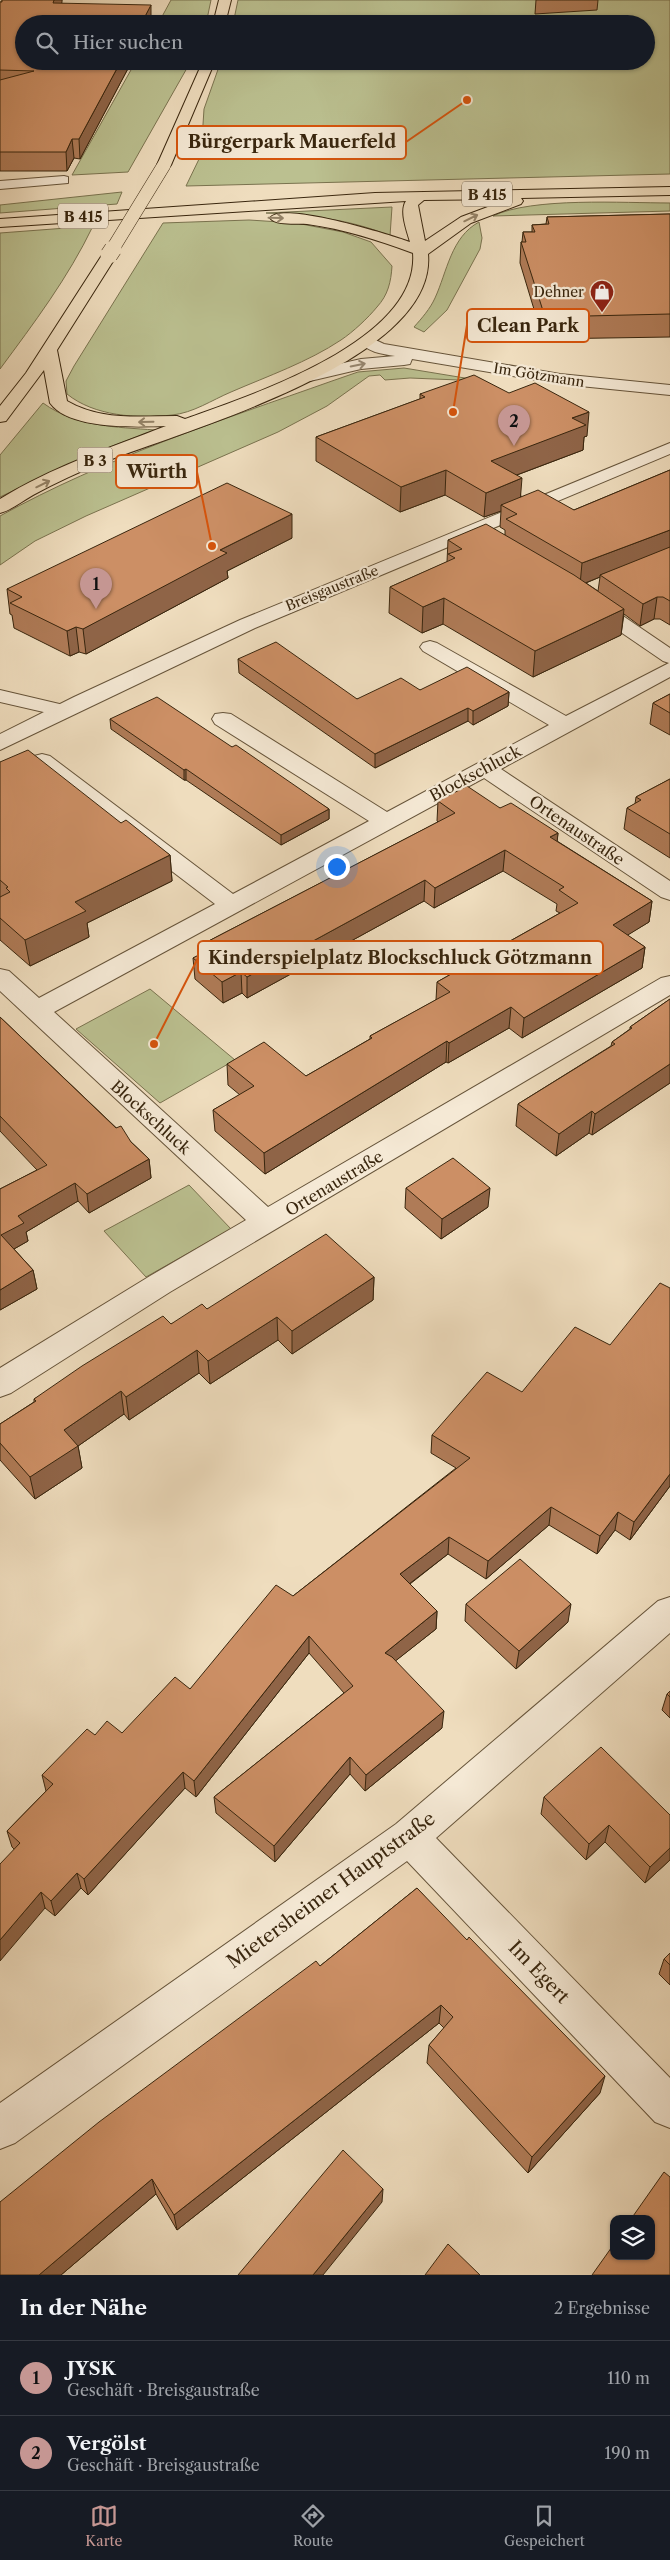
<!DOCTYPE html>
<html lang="de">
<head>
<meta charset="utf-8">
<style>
	:root { --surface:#171b24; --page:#20242c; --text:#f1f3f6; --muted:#9ea1a6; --line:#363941; --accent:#c59692 }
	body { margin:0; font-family:"Libre Caslon Text",serif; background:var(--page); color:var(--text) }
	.controls { position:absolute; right:15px; bottom:15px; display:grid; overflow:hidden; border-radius:10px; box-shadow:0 1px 4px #0004 }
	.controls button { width:45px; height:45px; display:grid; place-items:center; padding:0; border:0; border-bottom:1px solid var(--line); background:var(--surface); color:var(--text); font:25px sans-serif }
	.you { position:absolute; left:336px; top:866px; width:18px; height:18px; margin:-12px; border:4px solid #fff; border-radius:50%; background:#1a73e8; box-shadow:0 0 0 8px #1a73e833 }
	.badge { display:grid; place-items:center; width:32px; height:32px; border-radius:50%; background:var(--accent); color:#111; font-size:16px; font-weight:700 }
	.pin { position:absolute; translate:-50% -41px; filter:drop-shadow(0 1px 2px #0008) }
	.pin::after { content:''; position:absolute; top:26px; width:18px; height:15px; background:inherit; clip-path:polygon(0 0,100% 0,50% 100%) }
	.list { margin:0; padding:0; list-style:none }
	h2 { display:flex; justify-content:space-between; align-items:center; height:65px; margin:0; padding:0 20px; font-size:21px }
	h2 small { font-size:16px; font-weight:400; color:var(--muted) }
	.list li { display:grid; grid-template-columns:32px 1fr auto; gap:15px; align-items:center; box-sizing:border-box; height:75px; padding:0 20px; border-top:1px solid var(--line) }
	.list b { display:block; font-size:19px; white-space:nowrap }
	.list p { margin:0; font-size:16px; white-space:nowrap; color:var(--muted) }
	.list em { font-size:16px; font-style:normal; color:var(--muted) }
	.icon { flex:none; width:28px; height:28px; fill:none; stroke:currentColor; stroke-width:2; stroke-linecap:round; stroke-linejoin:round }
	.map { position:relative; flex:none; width:670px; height:2275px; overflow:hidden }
	.search { position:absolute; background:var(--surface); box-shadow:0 1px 4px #0004; left:15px; right:15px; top:15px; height:55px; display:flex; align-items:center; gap:12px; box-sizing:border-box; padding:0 18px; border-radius:28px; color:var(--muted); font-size:19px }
	.sheet { height:215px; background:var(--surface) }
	nav { display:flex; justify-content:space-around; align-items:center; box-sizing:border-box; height:70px; border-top:1px solid var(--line); background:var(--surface); font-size:14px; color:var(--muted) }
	nav a { display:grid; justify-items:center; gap:2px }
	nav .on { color:var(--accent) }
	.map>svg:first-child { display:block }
	.green { fill:#bbc090; stroke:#7a734f }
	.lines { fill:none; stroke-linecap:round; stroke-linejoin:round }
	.service-casing { stroke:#66543a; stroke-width:2 }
	.minor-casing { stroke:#66543a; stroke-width:2 }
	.tertiary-casing { stroke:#66543a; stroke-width:2 }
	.primary-casing { stroke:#39260e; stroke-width:2 }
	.service { fill:#f5e9d5; fill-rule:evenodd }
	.minor { fill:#f5e9d5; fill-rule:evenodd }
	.tertiary { fill:#f5e9d5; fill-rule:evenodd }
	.primary { fill:#efddbe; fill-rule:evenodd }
	.primary-bridge-far1-casing { stroke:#39260e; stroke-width:14; stroke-linecap:butt }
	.primary-bridge-casing { stroke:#39260e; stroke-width:18; stroke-linecap:butt }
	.primary-bridge-far1 { stroke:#efddbe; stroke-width:13 }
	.primary-bridge { stroke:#efddbe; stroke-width:17 }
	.wall { fill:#af7b57; stroke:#39260e; fill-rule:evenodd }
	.shaded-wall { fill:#8f6447; stroke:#39260e }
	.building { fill:#cc8f65; stroke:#39260e }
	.oneway { stroke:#948266 }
	.oneway2 { stroke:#978872 }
	.labels { text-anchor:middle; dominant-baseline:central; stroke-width:4.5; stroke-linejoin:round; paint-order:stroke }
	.far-poi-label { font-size:14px; fill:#39260e; stroke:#f5e9d5; text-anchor:end }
	.far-street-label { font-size:14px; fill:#39260e; stroke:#f5e9d5 }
	.shield { fill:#f5e9d5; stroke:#71604a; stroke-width:1 }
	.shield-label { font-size:15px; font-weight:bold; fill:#39260e }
	.street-label { font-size:16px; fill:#39260e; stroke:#f5e9d5 }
	.near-street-label { font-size:19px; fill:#39260e; stroke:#f5e9d5 }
	.leader { fill:none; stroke:#d6540c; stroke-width:2 }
	.callout-dot { fill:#d6540c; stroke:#f5e9d5; stroke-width:2 }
	.callout { fill:#f5e9d5; stroke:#d6540c; stroke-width:2 }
	.callout-label { font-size:18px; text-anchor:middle; font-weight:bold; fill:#39260e }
</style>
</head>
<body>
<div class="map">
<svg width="670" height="2275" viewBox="0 0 670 2275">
	<rect width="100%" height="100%" fill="#efddbe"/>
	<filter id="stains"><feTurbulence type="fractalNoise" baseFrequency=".004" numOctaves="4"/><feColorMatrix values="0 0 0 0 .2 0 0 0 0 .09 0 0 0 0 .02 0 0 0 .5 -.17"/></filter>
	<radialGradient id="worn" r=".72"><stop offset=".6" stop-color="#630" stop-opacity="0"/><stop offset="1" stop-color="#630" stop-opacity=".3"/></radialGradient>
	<!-- green -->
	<path class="green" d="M171,0H211L206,24H158Z
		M238,0H670V174L186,186L201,155L204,109L221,61H646V24H233Z
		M136,61H191L128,172L72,175Z
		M122,192L117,204L0,213V205Z
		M670,203V211L493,216C532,197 624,203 670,203Z
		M392,207L390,236C350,219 309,215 266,213Z
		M249,220L296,223L343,232L371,242L392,266C391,282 388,295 377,307C368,318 353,332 341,340C308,362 268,376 231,392C212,400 193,413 172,415C137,419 94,416 67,394L66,381L74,366L163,223Z
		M479,222L482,238L480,249L447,310L424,332L414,327C422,318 430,309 435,298C447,272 451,237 479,222Z
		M93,226C68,278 34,323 0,369V233Z
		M404,368L483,381L410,378L385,380L380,375L369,376L327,406L278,432L86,516L35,541L0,565V516C105,458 219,421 332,381L358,372Z
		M43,403C76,427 116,427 155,430L91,454L0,497V455Z
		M150,989L235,1060L160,1103L76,1029Z
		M189,1185L231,1229L146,1277L104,1231Z"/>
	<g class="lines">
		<defs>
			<path id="service" d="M64,176L68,177V183L0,189V181Z
				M0,690L68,706L70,710L68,714L61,716L0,702Z"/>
			<path id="minor" d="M670,443V454L255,628L0,750V734L74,697L240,620Z
				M591,597L598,599L670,648V677L501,769L670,881V900L661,897L484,778L54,1012L268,1207L661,978L670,976V995L170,1292L11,1393L0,1397V1368L150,1276L246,1220L0,991V969L9,971L39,998L215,904L34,766L31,761L34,756L42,754L50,756L233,894L369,821L215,724L212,719L215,714L223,713L231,714L387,812L549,725L423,651L420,647L423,643L430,641L437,643L566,716L669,663L663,661L584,607L581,603L584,599Z
				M670,1597V1633L436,1838L670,2078V2128L655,2122L407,1861L15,2143L0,2149V2103L396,1824L658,1601Z"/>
			<path id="tertiary" d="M367,336L384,344L560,374L670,385V395L560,384L412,359L410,364L404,365L361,369L310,381L302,376L304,372L361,359L395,356C382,354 367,352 359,341Z"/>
			<path id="primary" d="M219,0H231L225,24H213Z
				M203,61H215L171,165L169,168H159L157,165Z
				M670,187V195L521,198L523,201L521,204L471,223L428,254C438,362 181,431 102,463C78,472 55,483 33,495C22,501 12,510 0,513V499C52,467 109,448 166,426C137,427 69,430 50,403L44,370L6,421L0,422V406L26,373L104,252L109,250L117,255L57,350L67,401C101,421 139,416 177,416L185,419C251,395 420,341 413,253C378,240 344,229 307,224C297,223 276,226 270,218C282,201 390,235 410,242C407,231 399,211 406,201L0,227V219L375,193ZM509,199L461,217L425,241L418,205L424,200Z"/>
		</defs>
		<!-- service casing -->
		<use href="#service" class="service-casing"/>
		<!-- minor casing -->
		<use href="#minor" class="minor-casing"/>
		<!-- tertiary casing -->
		<use href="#tertiary" class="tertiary-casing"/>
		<!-- primary casing -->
		<use href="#primary" class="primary-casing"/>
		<!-- service -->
		<use href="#service" class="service"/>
		<!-- minor -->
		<use href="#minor" class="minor"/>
		<!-- tertiary -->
		<use href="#tertiary" class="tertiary"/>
		<!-- primary -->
		<use href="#primary" class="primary"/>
		<defs>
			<path id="primary-bridge-far1" d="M112,250L164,165"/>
			<path id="primary-bridge" d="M109,255L113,249"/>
		</defs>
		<!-- primary-bridge-far1 casing -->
		<use href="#primary-bridge-far1" class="primary-bridge-far1-casing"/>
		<!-- primary-bridge casing -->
		<use href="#primary-bridge" class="primary-bridge-casing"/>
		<!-- primary-bridge-far1 -->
		<use href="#primary-bridge-far1" class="primary-bridge-far1"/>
		<!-- primary-bridge -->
		<use href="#primary-bridge" class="primary-bridge"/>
	</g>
	<!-- wall -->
	<path class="wall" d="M2,0H62L61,3L152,23L80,159L74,158L67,171H0V2H2Z
		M536,0H598L597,10L535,14Z
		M670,214V337L543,339L520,263L521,242H522L523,232H532V225L546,224L547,217Z
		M420,394L587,436L584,437L583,450L517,475L521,497L574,510L670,470V625L660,619H654L640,626L624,614L621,635L533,677L443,624L422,633L389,613L390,587L447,562L448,540L505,535V530L500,527L501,511L484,517L445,495L400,512L316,461V437L420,399ZM600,577L598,591L586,583Z
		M292,538L227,571L228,578L86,654L79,652L70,656L14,628L12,615L10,614L7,589Z
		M238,659L357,699L420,690L509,692L508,706L473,725L468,721L375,768L239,673Z
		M670,694V735L650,724L653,703Z
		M110,719L232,747L329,809V819L281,845L186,780H184L111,729Z
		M0,762L121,823L170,855L172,881L87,923L89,937L30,966L0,940Z
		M670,779V858L624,829L627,808L635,804L636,797Z
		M438,801L500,808L558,833L557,841L652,901L649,922L627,935L645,947L642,968L522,1038L509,1028L448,1063L446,1062L265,1174L215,1131L213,1110L240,1095L228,1085L227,1064L306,1076L370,1039V1036L436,1000L437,982L560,913L556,911L557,904L503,871L434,908L424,901L247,998L242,993L223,1003L195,979L193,958L200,955L199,946L438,822L437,821Z
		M670,999V1083L592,1135L589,1133L556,1156L516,1126L518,1104L611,1046L612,1042L630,1029V1027Z
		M0,1017L149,1159L151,1178L89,1213L78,1201L26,1232L28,1241L14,1249L33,1270L37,1289L0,1310V1189L37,1170L0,1131Z
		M406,1188L488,1207L441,1239L405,1208Z
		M374,1277L373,1300L292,1354L278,1340L210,1384L199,1373L129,1420L124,1414L78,1446L82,1468L35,1499L0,1460V1424L34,1402V1399L171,1324L207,1309Z
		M432,1435L670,1486L630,1540L615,1530L597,1554L549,1525L486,1579L448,1554L410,1584L437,1611L436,1629L395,1661L442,1728L365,1791L350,1774L275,1862L216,1813L214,1797L344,1693L309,1653L196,1797L185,1788L88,1895L81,1888L55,1916L45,1908L14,1849L12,1847L7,1831L46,1791L42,1775L95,1735L122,1733L190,1689L293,1596L456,1468L431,1453Z
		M466,1604L568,1622L516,1669L465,1621Z
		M670,1691V1718L662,1710L667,1694Z
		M544,1797L670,1815V1860L645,1883L605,1842L586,1860L541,1814Z
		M417,1888L600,2093L528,2173L427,2063L429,2045L444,2028L439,2023L177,2230L156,2194L61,2275L320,1966Z
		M670,1953V1985L659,1974L664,1959Z"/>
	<!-- shaded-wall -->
	<path class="shaded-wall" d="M54,0H62V2L55,20L53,3Z
		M151,5V24H141Z
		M121,61H132L80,159L79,139Z
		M72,139L74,158L67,171L66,152Z
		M589,412L587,436L584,437L583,450L490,485L491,461L572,418Z
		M446,470L445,495L400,512L401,487Z
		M522,478L520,503L501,505V511L484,517L486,493Z
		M292,514V538L227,571L228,578L86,654L83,629L220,550Z
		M670,530V551L600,575V577L580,585L582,563Z
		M657,597L654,619L640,626L643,604Z
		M444,598L443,624L422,633L423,607Z
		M624,609L621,635L533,677L535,651Z
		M76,627L79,652L70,656L67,631Z
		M509,692L508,706L473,725V711Z
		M468,708V721L375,768V754Z
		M186,769V780H184V770Z
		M329,809V819L281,845V835Z
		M558,833L556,853L550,837Z
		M505,850L503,871L434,908L435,888Z
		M170,855L172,881L87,923L89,937L30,966L25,940L75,902Z
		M425,880L424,901L247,998V977Z
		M652,901L649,922L610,946L613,925Z
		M645,947L642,968L522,1038L524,1018Z
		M241,972L242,993L223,1003L222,982Z
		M511,1007L509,1028L448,1063L449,1043Z
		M447,1041L446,1062L265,1174L264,1153Z
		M670,1064V1083L592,1135L595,1114Z
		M592,1111L589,1133L556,1156L559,1134Z
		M149,1159L151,1178L89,1213L87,1194Z
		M75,1183L78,1201L26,1232L28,1241L5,1254L1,1235L18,1216Z
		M490,1188L488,1207L441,1239L442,1219Z
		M33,1270L37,1289L0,1310V1290Z
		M374,1277L373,1300L292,1354V1331Z
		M277,1317L278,1340L210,1384L208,1361Z
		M197,1350L199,1373L129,1420L126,1397Z
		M121,1391L124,1414L78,1446L82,1468L35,1499L30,1477L64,1430Z
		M670,1474V1486L630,1540L634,1522Z
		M551,1507L549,1525L486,1579L488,1561Z
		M618,1512L615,1530L597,1554L600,1536Z
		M449,1537L448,1554L400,1591V1574Z
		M571,1604L568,1622L516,1669L519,1651Z
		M437,1611L436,1629L384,1670L385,1653Z
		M309,1636V1653L196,1797L194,1781Z
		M444,1711L442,1728L365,1791L366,1775Z
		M350,1757V1774L275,1862L274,1846Z
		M183,1772L185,1788L88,1895L84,1879Z
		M609,1825L605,1842L586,1860L589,1844Z
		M670,1848V1860L645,1883L650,1867Z
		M77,1873L81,1888L55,1916L51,1901Z
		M41,1892L45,1908L0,1961V1940Z
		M441,2005L439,2023L177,2230L174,2215Z
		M605,2076L600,2093L528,2173L532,2157Z
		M152,2179L156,2194L61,2275H39Z
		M383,2189L382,2202L323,2275H313Z"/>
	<!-- building -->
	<path class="building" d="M2,0H54L53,3L151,5L141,24H24V61H121L79,139H72L66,152H0V80L34,71L0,70V2H2Z
		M670,214V314L545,317L521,242H526L523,232H535L532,225L549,224L547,217Z
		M474,375L509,393L535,383L589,412L572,418L586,425L491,461L522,478L486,493L446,470L401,487L316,437L425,397L420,394Z
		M670,470V530L582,563L506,519L517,514L501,505L538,490L574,510Z
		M227,483L292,514L220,550L227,553L83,629L76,627L67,631L10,603L22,597L7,589Z
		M486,524L574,575L624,609L535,651L444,598L423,607L390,587L455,558L448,554L462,549L448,540Z
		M670,547V601L663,597H657L643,604L600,575Z
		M276,642L357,699L401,678L420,690L467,667L509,692L473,711L468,708L375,754L238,659Z
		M670,694V713L653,703Z
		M157,697L232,747L236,745L329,809L281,835L186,769L184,770L110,719Z
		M28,750L121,823L126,820L170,855L75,902L86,911L25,940L0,918V897L10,892L6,888L8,887L0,880V762Z
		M670,779V834L627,808L641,800L636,797Z
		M467,786L500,808L511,803L558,833L550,837L652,901L613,925L645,947L524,1018L511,1007L449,1043L447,1041L264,1153L213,1110L254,1086L227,1064L264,1042L306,1076L372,1038L370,1036L450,992L437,982L578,903L559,890L564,887L505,850L435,888L425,880L247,977L241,972L222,982L193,958L206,951L199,946L455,813L438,801Z
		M670,999V1064L595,1114L592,1111L559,1134L518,1104L615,1044L612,1042L632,1028L630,1027Z
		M0,1017L116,1128L121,1126L131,1142L149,1159L87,1194L75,1183L18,1216L24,1223L1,1235L33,1270L0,1290V1189L47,1165L0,1116Z
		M453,1158L490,1188L442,1219L406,1188Z
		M326,1234L374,1277L292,1331L277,1317L208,1361L197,1350L126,1397L121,1391L64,1430L78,1446L30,1477L0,1443V1424L36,1401L34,1399L82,1366L163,1316L171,1324L202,1304L207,1309Z
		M660,1283L670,1288V1474L634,1522L618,1512L600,1536L551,1507L488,1561L449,1537L400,1574L437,1611L385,1653L392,1657L444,1711L366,1775L350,1757L274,1846L214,1797L353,1686L309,1636L194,1781L183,1772L84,1879L77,1873L51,1901L41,1892L0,1940V1864L20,1843L7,1831L53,1784L42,1775L87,1729L95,1735L107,1721L122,1733L175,1677L190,1689L276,1585L293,1596L470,1458L432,1435L487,1372L522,1392L575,1327L610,1345Z
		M520,1559L571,1604L519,1651L466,1604Z
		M670,1691V1697L667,1694Z
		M601,1747L670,1815V1848L650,1867L609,1825L589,1844L544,1797Z
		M417,1888L467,1940L469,1937L605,2076L532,2157L429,2045L453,2017L441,2005L174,2215L152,2179L39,2275H0V2202L99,2122L316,1961L320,1966Z
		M670,1953V1965L664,1959Z
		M343,2150L383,2189L313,2275H238Z
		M664,2172L670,2177V2275H592L614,2244V2256H651V2219H631Z
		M448,2244L480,2275H425Z"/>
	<!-- one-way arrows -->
	<defs><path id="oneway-shaft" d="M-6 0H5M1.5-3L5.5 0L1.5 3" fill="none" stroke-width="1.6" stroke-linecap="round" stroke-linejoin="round" transform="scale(1.25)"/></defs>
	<g class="oneway">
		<use href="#oneway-shaft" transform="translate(276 218) rotate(1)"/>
		<use href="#oneway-shaft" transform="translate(471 218) rotate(-26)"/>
		<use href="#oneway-shaft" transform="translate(146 422) rotate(179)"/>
		<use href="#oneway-shaft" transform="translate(43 484) rotate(-26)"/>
	</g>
	<use class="oneway2" href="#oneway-shaft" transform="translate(358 365) rotate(-11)"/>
	<!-- icons -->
	<defs>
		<symbol id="shop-pin" viewBox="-11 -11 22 30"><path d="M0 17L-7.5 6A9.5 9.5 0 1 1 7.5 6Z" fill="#8f2418" stroke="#f5e9d5"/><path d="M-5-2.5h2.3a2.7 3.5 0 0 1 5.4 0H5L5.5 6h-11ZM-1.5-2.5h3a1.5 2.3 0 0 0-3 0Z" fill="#fff"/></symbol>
	</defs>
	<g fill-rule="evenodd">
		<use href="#shop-pin" x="588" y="278" width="28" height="38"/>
	</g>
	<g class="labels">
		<!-- far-poi labels -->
		<g class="far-poi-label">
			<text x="584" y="292">Dehner</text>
		</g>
		<!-- far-street labels -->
		<g class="far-street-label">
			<text transform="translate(539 375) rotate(9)">Im Götzmann</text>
			<text transform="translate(332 588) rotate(-22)">Breisgaustraße</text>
		</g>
		<!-- shield labels -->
		<g class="shield">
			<rect x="462" y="181.5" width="50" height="25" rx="4"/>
			<rect x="58" y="203.5" width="50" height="25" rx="4"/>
			<rect x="77.5" y="447.5" width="35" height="25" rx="4"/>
		</g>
		<g class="shield-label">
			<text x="487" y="194">B 415</text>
			<text x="83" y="216">B 415</text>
			<text x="95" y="460">B 3</text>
		</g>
		<!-- street labels -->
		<g class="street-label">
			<text transform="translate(475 773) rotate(-28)">Blockschluck</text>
			<text transform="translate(577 830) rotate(34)">Ortenaustraße</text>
			<text transform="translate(151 1117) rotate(42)">Blockschluck</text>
			<text transform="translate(334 1183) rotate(-31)">Ortenaustraße</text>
		</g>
		<!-- near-street labels -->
		<g class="near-street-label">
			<text transform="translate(331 1890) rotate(-36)">Mietersheimer Hauptstraße</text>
			<text transform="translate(539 1972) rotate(46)">Im Egert</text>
		</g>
	</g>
	<!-- callouts -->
	<path class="leader" d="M467 100L406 142M453 412L467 325M212 546L197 472M154 1044L198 958"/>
	<g class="callout-dot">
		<circle cx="467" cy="100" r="5"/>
		<circle cx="453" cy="412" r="5"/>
		<circle cx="212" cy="546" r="5"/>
		<circle cx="154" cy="1044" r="5"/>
	</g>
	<g class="callout">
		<rect x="177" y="126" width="229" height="33" rx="5"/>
		<rect x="467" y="309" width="122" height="33" rx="5"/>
		<rect x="116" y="455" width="81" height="33" rx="5"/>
		<rect x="198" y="941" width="405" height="33" rx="5"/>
	</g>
	<g class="callout-label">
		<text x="292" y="148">Bürgerpark Mauerfeld</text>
		<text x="528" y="332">Clean Park</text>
		<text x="157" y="478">Würth</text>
		<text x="400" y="964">Kinderspielplatz Blockschluck Götzmann</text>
	</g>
	<rect width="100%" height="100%" filter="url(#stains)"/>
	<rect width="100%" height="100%" fill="url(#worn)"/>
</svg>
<div class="controls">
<button><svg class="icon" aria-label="layers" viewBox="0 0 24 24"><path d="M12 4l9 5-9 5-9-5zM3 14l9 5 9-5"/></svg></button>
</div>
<div class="you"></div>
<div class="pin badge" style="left:96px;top:609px">1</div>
<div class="pin badge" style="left:514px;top:446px">2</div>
<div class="search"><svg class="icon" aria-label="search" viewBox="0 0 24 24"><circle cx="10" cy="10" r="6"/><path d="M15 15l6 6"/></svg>Hier suchen</div>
</div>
<section class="sheet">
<h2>In der Nähe<small>2 Ergebnisse</small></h2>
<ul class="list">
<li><span class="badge">1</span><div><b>JYSK</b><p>Geschäft · Breisgaustraße</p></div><em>110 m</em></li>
<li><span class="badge">2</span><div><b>Vergölst</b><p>Geschäft · Breisgaustraße</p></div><em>190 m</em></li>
</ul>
</section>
<nav>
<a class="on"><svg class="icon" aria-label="map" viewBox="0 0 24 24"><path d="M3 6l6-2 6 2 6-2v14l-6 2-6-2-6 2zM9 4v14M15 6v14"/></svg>Karte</a>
<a><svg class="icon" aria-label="directions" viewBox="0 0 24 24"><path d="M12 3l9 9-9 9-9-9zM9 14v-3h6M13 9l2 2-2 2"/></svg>Route</a>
<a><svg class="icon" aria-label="saved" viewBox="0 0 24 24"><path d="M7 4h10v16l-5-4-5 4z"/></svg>Gespeichert</a>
</nav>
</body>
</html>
